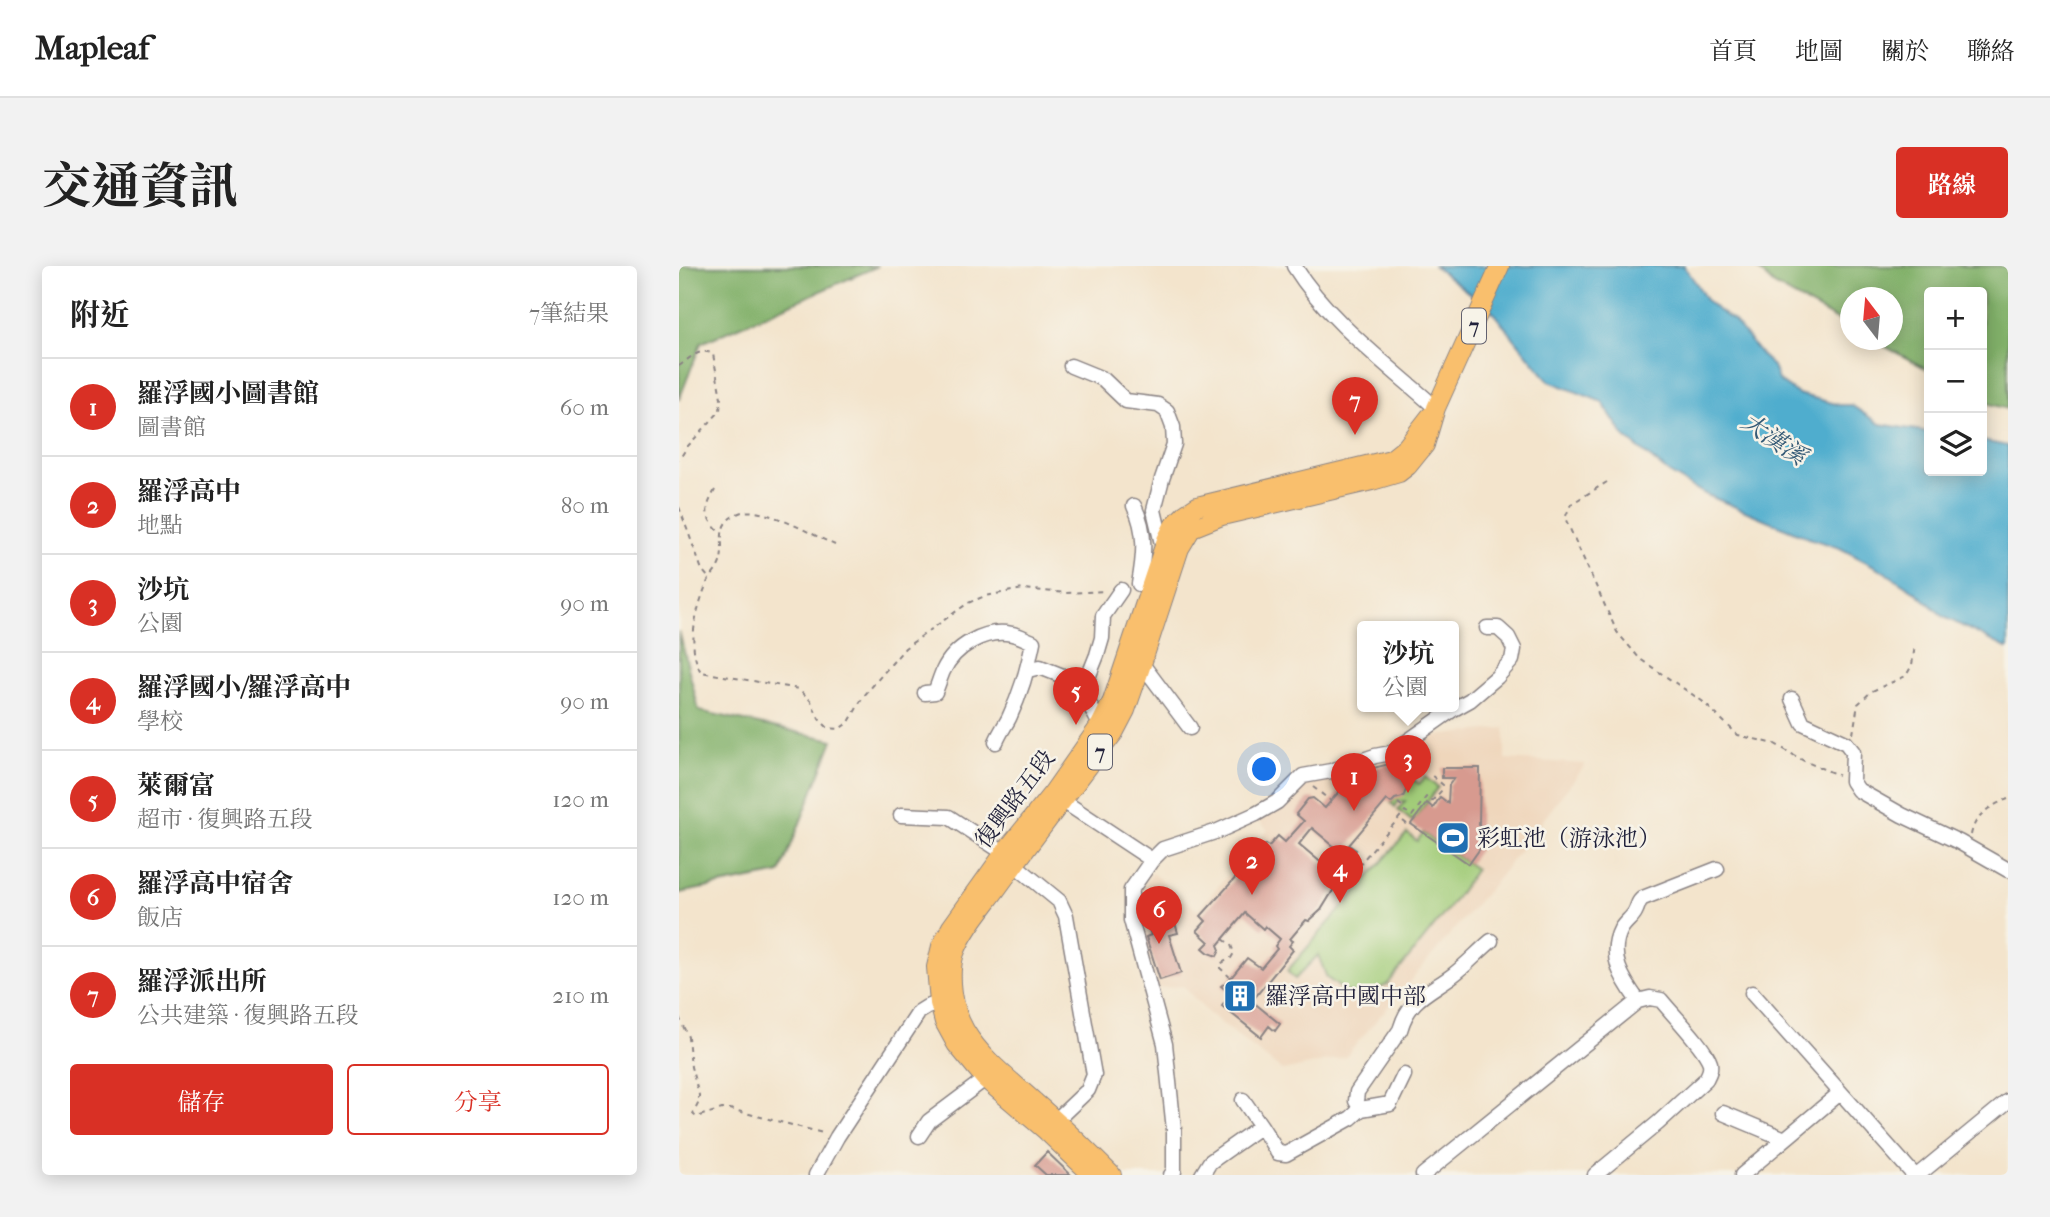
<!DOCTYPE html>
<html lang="zh-TW">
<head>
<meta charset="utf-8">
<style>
	:root { --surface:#fff; --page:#f2f2f2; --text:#222; --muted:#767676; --line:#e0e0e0; --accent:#d93025 }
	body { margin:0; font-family:"IM FELL French Canon","Noto Serif TC",serif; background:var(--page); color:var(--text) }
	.controls { position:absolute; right:21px; top:21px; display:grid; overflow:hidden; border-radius:7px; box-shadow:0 4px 18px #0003 }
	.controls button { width:63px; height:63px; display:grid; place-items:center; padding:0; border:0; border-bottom:2px solid var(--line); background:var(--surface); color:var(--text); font:35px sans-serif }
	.compass { position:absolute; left:1161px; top:21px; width:63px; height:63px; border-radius:50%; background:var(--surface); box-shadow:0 4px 18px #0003; rotate:344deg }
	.you { position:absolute; left:586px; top:504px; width:24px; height:24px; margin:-18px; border:5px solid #fff; border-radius:50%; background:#1a73e8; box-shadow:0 0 0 10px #1a73e833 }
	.badge { display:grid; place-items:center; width:46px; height:46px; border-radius:50%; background:var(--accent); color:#fff; font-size:23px; font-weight:700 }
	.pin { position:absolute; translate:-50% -58px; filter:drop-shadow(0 2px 4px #0008) }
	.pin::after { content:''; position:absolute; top:37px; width:24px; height:21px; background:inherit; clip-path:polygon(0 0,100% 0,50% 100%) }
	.popup { position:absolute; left:678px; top:355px; width:102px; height:91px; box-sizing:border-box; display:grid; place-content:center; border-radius:7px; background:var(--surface); filter:drop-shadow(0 2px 5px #0005); font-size:23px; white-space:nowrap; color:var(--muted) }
	.popup b { font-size:26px; color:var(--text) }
	.popup::after { content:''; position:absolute; left:50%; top:100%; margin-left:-14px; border:14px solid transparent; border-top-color:var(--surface) }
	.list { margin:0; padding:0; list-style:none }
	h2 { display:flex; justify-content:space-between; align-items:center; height:91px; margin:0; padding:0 28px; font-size:30px }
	h2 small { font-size:23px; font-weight:400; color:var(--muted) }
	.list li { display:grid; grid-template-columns:46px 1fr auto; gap:21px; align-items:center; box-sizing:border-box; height:98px; padding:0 28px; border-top:2px solid var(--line) }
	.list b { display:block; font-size:26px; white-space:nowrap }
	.list p { margin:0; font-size:23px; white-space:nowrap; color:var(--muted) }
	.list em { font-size:23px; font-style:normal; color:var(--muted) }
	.actions { display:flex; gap:14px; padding:21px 28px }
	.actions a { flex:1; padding:16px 0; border:2px solid var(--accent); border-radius:7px; text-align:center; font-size:24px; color:var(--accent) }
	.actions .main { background:var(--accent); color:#fff }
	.icon { flex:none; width:38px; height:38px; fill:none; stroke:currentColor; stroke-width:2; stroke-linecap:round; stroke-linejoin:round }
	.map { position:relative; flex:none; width:1329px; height:909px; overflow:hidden; border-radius:7px }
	header { display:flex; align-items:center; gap:42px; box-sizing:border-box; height:98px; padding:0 35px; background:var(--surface); border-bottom:2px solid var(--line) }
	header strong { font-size:33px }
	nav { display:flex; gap:38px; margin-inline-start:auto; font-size:24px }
	.intro { display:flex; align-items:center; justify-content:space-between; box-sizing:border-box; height:168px; padding:0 42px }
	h1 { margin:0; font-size:49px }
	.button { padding:18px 32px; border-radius:7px; background:var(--accent); color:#fff; font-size:24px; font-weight:700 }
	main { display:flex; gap:42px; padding:0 42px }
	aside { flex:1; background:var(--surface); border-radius:7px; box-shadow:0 4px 18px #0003 }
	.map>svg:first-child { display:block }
	.built { fill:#efd6bb }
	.green { fill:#a2cc79; stroke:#62775a; stroke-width:2 }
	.forest { fill:#81b069; stroke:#526952; stroke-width:2 }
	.water { fill:#50adce; stroke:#396884; stroke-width:2 }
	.building { fill:#d79a8f }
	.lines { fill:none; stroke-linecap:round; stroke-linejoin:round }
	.minor-casing { stroke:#8a8384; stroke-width:17 }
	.major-casing { stroke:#8a8384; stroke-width:20 }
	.path { stroke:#8a8384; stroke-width:2; stroke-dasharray:5 5; stroke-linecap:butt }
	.minor { stroke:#fff; stroke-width:14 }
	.major { stroke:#f9bf6d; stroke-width:18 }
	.labels { text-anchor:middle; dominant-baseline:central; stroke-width:5; stroke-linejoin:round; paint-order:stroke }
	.shield { fill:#f7f3e8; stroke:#62616f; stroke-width:2 }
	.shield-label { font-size:21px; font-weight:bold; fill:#22223b }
	.street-label { font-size:23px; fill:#22223b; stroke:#f7f3e8 }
	.poi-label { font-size:23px; fill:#22223b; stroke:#f7f3e8; text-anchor:start }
	.water-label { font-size:24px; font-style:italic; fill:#345a76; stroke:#f7f3e8 }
</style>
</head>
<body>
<header>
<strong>Mapleaf</strong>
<nav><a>首頁</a><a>地圖</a><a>關於</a><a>聯絡</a></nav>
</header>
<div class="intro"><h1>交通資訊</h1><a class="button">路線</a></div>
<main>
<aside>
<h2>附近<small>7筆結果</small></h2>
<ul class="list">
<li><span class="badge">1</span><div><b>羅浮國小圖書館</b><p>圖書館</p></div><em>60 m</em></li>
<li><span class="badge">2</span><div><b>羅浮高中</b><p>地點</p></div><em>80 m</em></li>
<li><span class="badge">3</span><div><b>沙坑</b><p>公園</p></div><em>90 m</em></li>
<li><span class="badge">4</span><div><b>羅浮國小/羅浮高中</b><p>學校</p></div><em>90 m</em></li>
<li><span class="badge">5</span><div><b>萊爾富</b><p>超市 · 復興路五段</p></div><em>120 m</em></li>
<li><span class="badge">6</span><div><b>羅浮高中宿舍</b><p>飯店</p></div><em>120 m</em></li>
<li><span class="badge">7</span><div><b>羅浮派出所</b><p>公共建築 · 復興路五段</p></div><em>210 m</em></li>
</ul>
<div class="actions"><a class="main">儲存</a><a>分享</a></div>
</aside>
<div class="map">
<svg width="1329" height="909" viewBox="0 0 1329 909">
	<rect width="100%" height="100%" fill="#f7f3e8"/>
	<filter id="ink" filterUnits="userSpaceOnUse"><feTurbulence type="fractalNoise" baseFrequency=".0143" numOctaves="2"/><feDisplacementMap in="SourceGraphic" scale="14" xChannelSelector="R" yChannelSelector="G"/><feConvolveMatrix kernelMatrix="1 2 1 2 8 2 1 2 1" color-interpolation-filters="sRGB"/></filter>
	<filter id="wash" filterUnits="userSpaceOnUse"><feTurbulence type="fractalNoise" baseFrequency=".00686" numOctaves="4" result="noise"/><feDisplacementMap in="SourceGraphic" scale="28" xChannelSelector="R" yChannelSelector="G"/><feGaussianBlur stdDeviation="1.57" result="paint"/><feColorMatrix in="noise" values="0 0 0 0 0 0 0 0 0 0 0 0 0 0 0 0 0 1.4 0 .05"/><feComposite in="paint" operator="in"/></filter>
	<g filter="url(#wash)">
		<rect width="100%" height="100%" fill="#f3e4cc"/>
		<!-- built -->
		<path class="built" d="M826,462V493L907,498L821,610L666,791L604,805L528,746L504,720L478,722L460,653L459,629L473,607L518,644L589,564L579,554L605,537L617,527L627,515L713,490L755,470Z"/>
		<!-- green -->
		<path class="green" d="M727,508L740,518L746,511L759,521L734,556L719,544L726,535L719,536L716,541L712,537L729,519L726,516L728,513Z
			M728,567L738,575L744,567L797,603L769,643L708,719L693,726L679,728L667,726L648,712L639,689L616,713L608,705Z"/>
		<!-- forest -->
		<path class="forest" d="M0,0H199L22,77L0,134Z
			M1075,0H1329V143L1311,138L1303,133V26H1250V104L1194,74H1213V32H1171V61L1095,19Z
			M0,365L20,445L154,474L101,607L0,627Z"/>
		<!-- water -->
		<path class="water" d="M755,0H1005L1019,20L1027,34L1037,43L1055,55L1083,90L1094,100L1099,114L1119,128L1161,139H1172L1201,158L1250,166V205H1303V175L1329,180V383L1265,351L1238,327L1201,303L1161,282L1130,272L1026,228L990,207L946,171L923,136L870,115L812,44Z"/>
		<g id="blocks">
			<!-- building -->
			<path class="building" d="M714,497L722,506L727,508L729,520L724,531L716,533L712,537L708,534L670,579L677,584L670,593L633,562L620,578L645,599L665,596L658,618L642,644L630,655L627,654L611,673L614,675L610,680L614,684L573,735L601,758L596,765L590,760L582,771L543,740L552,728L542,720L551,713L568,692L582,702L598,683L596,680L601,673L586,660L584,663L566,647L539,679L541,684L538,690L530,687L524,682L530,676L518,665L527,655L522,650L587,578L590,580L599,570L606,576L625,555L617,548L629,533L634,532L646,542L669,515L680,512L682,505Z
				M763,502H801L800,559L812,567L790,598L732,558L748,537L754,542L761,531L769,537L770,519L775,512H763Z
				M491,640L499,667L490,669L502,707L481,714L467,671L472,669L465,648Z
				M368,886L392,909H367L356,899Z"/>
		</g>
	</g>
	<g filter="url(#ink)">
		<use href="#blocks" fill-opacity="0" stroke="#8a8384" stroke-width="2"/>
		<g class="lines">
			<defs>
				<path id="minor" d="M615,0C650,56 708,98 757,142
					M392,100L424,113L447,135L479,139L488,145L494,161L495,178L483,213L475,244L484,282
					M455,240C468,266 465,290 460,318
					M463,398L511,462
					M349,404L361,401L399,416L421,459L428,463
					M404,424L418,389L423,372L424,350L442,324
					M246,427L256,426C259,419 261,412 264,405C275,381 306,362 333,368C340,369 348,374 354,376C349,403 342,427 330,452C326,460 321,466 317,476
					M1113,433L1124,457L1167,477L1174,486L1173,515L1179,524L1223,549L1280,576L1329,604
					M376,527L384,535L473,594
					M222,549L270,551L325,587L336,599L380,635L387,650L415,809L409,824L370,861
					M1073,727L1235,909
					M959,735C944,714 928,690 942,663C946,656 953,652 956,646C960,639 958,636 964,632L1038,603
					M564,834L582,860
					M682,843L677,835L678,826L721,764C730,732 750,727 774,709C787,699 799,686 812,675
					M1044,847L1106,873
					M240,870L250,855L306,813V804
					M137,909L158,871L240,746L248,741L260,737
					M492,909L495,906V864L486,778L452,654V624L473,594L484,583L539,565L577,548L598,536L624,510L652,505L696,490L712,487L773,444L791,434L818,411L833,394L835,383L829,371L819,362H808
					M523,909L531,896L582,860L599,887L607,888L672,852L682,843L711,838L725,809
					M744,909L959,735L971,732L982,734C994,749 1026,781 1031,797C1032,804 1030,807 1027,813L979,857L916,909
					M1063,909L1161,827
					M1239,909L1329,835"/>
				<path id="major" d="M413,909L367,865L306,813L277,778L265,756L260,737L257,701L262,680L272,661L325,587L374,526L421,459L433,435L487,274L494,260L506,248L518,240L712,193L727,181L751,150
					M433,909C408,884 383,859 356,836C332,814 303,793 286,764C274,744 269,709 276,687C285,663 305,641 320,620C357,569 396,518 435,467L447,444L463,398L501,282L513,262L543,250L693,215L720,207L729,200L746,179L757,142L821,0"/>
			</defs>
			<!-- minor casing -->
			<use href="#minor" class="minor-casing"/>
			<!-- major casing -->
			<use href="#major" class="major-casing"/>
			<!-- path -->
			<path class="path" d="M0,100C11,92 21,81 34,88L42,132L41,145L8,181L0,194
				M928,216L892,238L886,252L938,366L961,393L1023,435L1059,469L1096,478L1125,495L1159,509
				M36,224C25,244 25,250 41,267
				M0,241L23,304L30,312
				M156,279C134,269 81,238 60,247C32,259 49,280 40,299C37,306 31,311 28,317C17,344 7,380 22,406L120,423L132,435L140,453L149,462L160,463L170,456L184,431L226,382L289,337L306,330L344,323L387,327L426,325
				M1174,468L1179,438L1193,425L1227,410L1233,399L1236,379
				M634,521L652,535
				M719,537L723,540
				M724,555L729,559
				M1292,569C1296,548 1311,540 1329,533
				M673,607L726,545L733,550L747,531L753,535L763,524L764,519L751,508
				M544,673L552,679L555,687L552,692L541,698V702L552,712
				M0,751L9,771L12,801L20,829V836L14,848L17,851L43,843H51L144,867"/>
			<!-- minor -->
			<use href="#minor" class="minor"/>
			<!-- major -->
			<use href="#major" class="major"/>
		</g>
	</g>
	<!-- icons -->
	<defs>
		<symbol id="stadium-square" viewBox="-11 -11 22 22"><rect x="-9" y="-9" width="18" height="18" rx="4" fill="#1f6fb2" stroke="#f7f3e8"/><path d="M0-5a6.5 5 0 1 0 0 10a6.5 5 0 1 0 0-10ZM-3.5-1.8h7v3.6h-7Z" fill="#fff"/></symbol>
		<symbol id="building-square" viewBox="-11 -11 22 22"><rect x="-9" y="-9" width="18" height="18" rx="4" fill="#1f6fb2" stroke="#f7f3e8"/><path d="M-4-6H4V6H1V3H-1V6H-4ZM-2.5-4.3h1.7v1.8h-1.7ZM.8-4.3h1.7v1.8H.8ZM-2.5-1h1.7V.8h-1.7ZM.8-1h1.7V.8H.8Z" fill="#fff"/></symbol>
	</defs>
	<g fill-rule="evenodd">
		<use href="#stadium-square" x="755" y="553" width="38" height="38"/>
		<use href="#building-square" x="542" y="711" width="38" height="38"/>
	</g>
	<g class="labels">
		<!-- shield labels -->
		<g class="shield">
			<rect x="783" y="42.5" width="24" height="35" rx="5"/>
			<rect x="409" y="468.5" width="24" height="35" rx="5"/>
		</g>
		<g class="shield-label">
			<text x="795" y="60">7</text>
			<text x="421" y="486">7</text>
		</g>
		<!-- street labels -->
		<g class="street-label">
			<text transform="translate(336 533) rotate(-53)">復興路五段</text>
		</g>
		<!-- poi labels -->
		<g class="poi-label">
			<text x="798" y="572">彩虹池（游泳池）</text>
			<text x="586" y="730">羅浮高中國中部</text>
		</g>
		<!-- water labels -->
		<g class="water-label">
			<text transform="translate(1095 173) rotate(34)">大漢溪</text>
		</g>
	</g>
</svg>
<div class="controls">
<button>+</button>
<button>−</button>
<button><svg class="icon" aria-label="layers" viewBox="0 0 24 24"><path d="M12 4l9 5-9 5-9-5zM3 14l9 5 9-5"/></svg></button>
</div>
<svg class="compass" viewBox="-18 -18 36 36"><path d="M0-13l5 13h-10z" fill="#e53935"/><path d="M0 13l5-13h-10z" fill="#767676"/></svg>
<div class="you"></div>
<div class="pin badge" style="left:675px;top:545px">1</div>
<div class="pin badge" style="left:573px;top:629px">2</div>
<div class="pin badge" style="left:729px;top:527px">3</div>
<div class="popup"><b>沙坑</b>公園</div>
<div class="pin badge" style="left:661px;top:637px">4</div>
<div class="pin badge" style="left:397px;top:459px">5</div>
<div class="pin badge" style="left:480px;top:678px">6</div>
<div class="pin badge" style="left:676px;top:169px">7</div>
</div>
</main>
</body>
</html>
